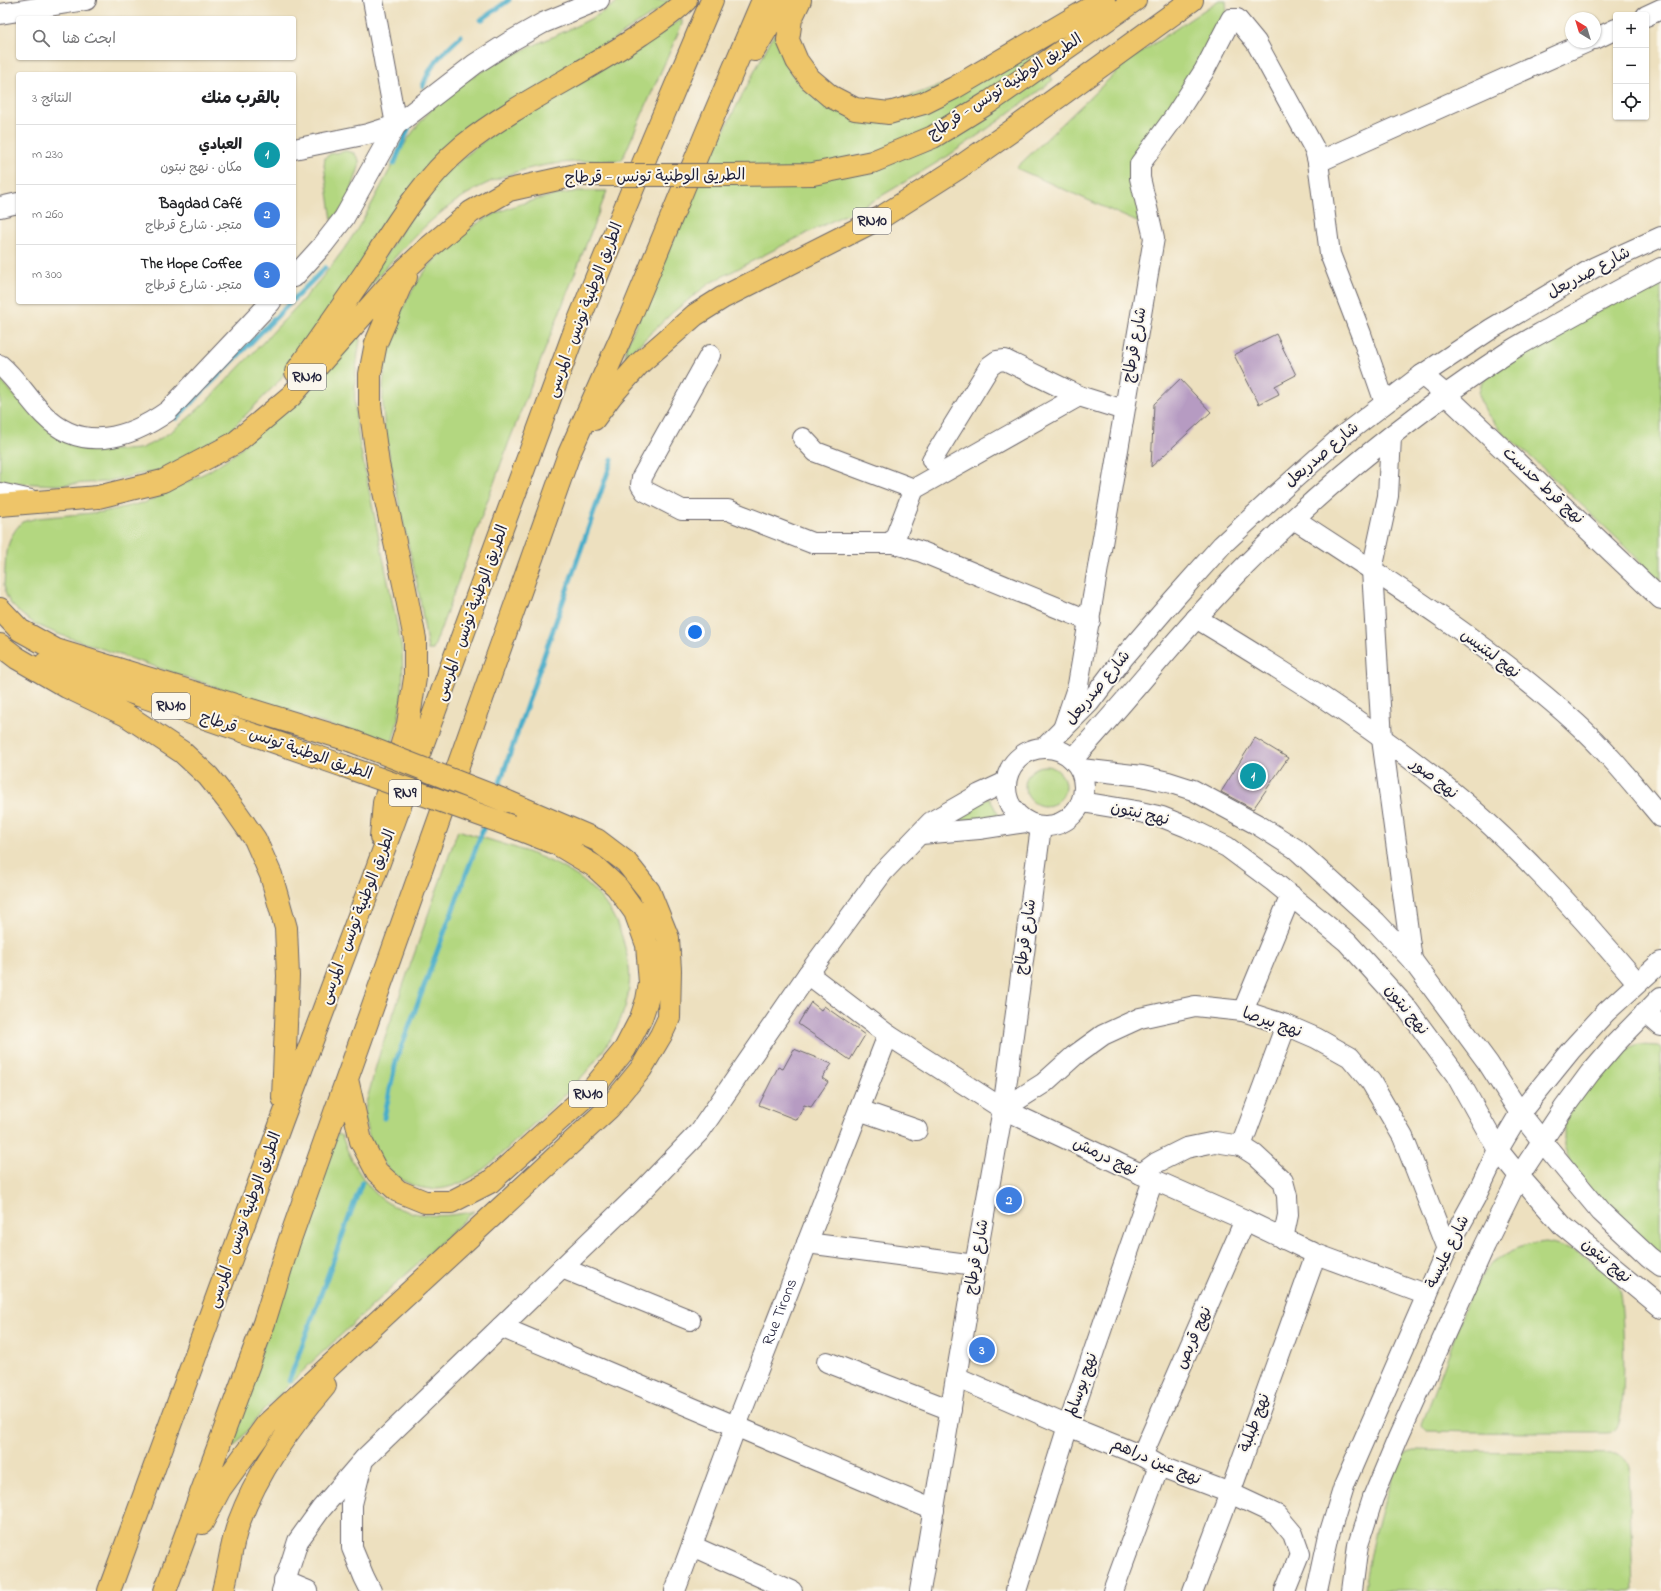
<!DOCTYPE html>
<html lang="ar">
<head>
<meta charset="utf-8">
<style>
	:root { --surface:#fff; --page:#f6f6f6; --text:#202124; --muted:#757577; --line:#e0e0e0; --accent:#d1495b }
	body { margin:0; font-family:"Indie Flower","Playpen Sans Arabic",sans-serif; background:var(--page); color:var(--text); direction:rtl }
	.controls { position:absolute; right:12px; top:12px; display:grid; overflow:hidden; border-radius:4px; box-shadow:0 1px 3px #0004 }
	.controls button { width:36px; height:36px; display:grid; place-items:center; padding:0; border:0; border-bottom:1px solid var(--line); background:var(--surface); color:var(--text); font:20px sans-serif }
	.compass { position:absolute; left:1565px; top:12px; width:36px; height:36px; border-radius:50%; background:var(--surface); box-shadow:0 1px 3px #0004; rotate:322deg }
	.you { position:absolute; left:695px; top:632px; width:14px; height:14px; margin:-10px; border:3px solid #fff; border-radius:50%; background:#1a73e8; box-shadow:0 0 0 6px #1a73e833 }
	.badge { display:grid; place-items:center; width:26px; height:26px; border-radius:50%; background:var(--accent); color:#fff; font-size:13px; font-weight:700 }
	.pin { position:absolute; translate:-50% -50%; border:2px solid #fff; box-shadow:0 1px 4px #0006 }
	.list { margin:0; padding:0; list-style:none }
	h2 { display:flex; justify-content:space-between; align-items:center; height:52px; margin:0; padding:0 16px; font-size:17px }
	h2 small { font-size:13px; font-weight:400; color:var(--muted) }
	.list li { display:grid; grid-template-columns:26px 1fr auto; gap:12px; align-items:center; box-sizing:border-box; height:60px; padding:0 16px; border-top:1px solid var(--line) }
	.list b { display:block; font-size:15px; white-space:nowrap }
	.list p { margin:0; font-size:13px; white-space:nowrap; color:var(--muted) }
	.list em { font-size:13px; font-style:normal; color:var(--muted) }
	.icon { flex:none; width:22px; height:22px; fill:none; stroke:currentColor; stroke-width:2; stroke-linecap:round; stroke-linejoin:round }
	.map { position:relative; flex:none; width:1661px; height:1591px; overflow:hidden; direction:ltr }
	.search { position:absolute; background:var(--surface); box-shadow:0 1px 3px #0004; left:16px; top:16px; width:280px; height:44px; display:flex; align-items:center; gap:10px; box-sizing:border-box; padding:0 14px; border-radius:4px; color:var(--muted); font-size:15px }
	.panel { position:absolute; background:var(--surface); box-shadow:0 1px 3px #0004; left:16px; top:72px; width:280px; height:232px; border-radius:4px; direction:rtl }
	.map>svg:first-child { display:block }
	.green { fill:#b3d780; stroke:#6a7c5e }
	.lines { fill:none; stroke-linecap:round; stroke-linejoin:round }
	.stream { stroke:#4aadc9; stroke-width:5 }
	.building { fill:#b69bc2 }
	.minor-casing { stroke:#696469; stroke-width:22 }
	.highway-casing { stroke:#696469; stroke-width:24 }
	.minor { stroke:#fff; stroke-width:20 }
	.highway { stroke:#eec569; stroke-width:22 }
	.highway-bridge-casing { stroke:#696469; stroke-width:24; stroke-linecap:butt }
	.highway-bridge { stroke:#eec569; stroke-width:22 }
	.labels { text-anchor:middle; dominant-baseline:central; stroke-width:4; stroke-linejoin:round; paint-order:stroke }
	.shield { fill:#fbf7ec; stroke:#636270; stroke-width:1 }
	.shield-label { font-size:15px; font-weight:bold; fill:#22223b }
	.street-label { font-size:16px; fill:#22223b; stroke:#fbf7ec }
</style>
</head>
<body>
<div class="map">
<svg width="1661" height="1591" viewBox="0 0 1661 1591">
	<rect width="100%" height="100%" fill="#fbf7ec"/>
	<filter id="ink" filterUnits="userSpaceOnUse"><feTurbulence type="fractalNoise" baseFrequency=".025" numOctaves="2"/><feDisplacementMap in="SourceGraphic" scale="8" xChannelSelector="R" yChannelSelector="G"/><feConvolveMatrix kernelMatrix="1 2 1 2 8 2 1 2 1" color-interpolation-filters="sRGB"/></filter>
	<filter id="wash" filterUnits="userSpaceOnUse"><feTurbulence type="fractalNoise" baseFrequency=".012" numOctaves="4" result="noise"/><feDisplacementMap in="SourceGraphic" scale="16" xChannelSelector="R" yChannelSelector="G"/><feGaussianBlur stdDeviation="0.9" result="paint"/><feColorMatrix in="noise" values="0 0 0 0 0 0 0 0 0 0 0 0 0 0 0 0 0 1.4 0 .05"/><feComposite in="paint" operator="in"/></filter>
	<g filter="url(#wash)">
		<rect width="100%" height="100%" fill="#ede0bf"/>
		<!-- green -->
		<path class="green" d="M621,0H673L462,140L320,322L279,381L231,430L166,469L103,482L56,485L0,482V379C21,403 43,429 72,443C77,445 82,449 87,449C96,450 135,451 142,448C186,429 217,389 250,356C288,316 327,277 356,231C381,192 397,146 429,112C473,65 537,47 592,18C602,13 611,6 621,0Z
			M1219,0H1226L1228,29L1142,158L1146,226L1016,168L1128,61Z
			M682,19V24L622,160C588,161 553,161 520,171C441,193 397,255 346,315L434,182L506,123Z
			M774,34L778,36C781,46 783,57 787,66C801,93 827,105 853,116L1033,53L1053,80L1000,120L948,156L873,201L791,241L710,283L673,312L626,357V347L708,161Z
			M346,151L354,153L359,160V167L347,203L332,220L324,165L325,158L330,154Z
			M578,191H607L510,439L433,650H428C424,626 421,602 416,578C409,547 401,516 395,484C389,453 381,420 383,388C387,314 428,245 497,213C523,201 551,196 578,191Z
			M1661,278V580L1651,573L1625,546L1531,457L1501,431L1488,415L1480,400L1479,393L1482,381L1524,350Z
			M362,328C358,352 354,377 355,402C355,418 358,435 361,451L402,649C404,684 402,712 391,746L58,634L35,624L20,613L11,604L6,595L4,585L6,552L11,537L16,529L22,522L37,518L103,512L147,502L209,471L237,452Z
			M1025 786a20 20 0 1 1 40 0a20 20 0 1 1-40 0Z
			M989,798L1001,819C981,818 964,819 944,825Z
			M458,830C497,843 540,852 575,875C599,891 617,915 624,944C628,958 631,972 629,987C624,1043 568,1093 528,1129C501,1153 471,1190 432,1189C395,1188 369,1153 365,1118C364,1107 368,1096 371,1085C377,1060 385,1036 394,1012C415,951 437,890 458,830Z
			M1639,1045L1658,1046L1661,1048V1255L1617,1215L1587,1184L1570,1162L1564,1146V1126L1570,1111L1606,1068L1623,1051Z
			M337,1134L342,1136C349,1158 367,1191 388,1203C414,1218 445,1218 474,1211L312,1362L262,1412L235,1446L231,1447L229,1444Z
			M1546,1242C1568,1245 1583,1255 1600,1268C1604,1271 1609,1274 1612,1277C1615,1281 1619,1289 1620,1294C1624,1315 1627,1412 1617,1428C1615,1432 1611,1433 1607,1433H1527L1427,1431L1423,1427L1422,1424C1432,1399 1441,1374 1450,1350C1460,1322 1471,1282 1493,1263C1508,1250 1526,1244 1546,1242Z
			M1415,1450L1616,1454C1623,1457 1627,1460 1629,1467L1633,1591H1365C1370,1552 1379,1514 1393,1476C1395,1471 1396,1461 1401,1456C1404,1453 1410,1451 1415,1450Z"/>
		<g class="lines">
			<!-- stream -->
			<path class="stream" d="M481,20L509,0
				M423,86C432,61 442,54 461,36
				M394,164L411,122
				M294,299L325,268
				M176,418L291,302
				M497,791L612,460
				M384,1118L396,1061L486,821
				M289,1381L362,1182"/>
		</g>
		<g id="blocks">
			<!-- building -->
			<path class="building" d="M1276,334L1296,375L1275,386L1279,394L1259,404L1234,355Z
				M1180,379L1211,412L1151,467L1154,404Z
				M1255,738L1288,758L1253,809L1221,792Z
				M811,1002L821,1010L824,1006L865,1035L850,1060L798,1024Z
				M794,1049L832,1064L822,1078L828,1082L811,1107L804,1105L797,1120L759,1105L778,1067L783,1069Z"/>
		</g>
	</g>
	<g filter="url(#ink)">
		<use href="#blocks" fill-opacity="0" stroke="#696469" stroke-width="1"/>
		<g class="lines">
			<defs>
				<g id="minor">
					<path d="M0,14L86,0"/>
					<path d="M1646,16L1661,9"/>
					<path d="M1595,39L1616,29"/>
					<path d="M294,149L368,134L396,125L475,64L511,41L543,23L599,0"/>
					<path d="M1318,162L1330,254L1361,334L1385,403"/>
					<path d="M0,207L18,203"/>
					<path d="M294,277L323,245L344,218L396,125L373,0"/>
					<path d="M710,355L642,477L641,485L645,491L682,510H728L812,543H893L922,552L1090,621"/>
					<path d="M0,365C17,379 28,399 44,415C82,454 130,438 168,411L271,302"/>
					<path d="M1422,375L1446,395L1661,599"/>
					<path d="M1391,437L1388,496L1372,570L1382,739L1412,960"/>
					<path d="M803,438L816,452L914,489"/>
					<path d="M932,460L990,366L997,361L1005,360L1079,396L1124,410"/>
					<path d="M0,493L31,500"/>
					<path d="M1294,519C1391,582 1490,645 1576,723C1607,751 1634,785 1661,817"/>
					<path d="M893,543L914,489L1079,396"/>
					<path d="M1196,618C1282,670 1367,723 1445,786C1516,843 1578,913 1637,982"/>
					<path d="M1063,729L1078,685L1154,238L1140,178V164L1173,119L1204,71L1231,19H1237L1256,42L1315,150L1318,162L1587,42"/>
					<circle cx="1045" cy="787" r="39"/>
					<path d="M1044,748L1089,703L1124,657L1173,600L1222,545L1276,495L1341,437L1422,375L1491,329L1595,267L1661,237"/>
					<path d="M1073,759C1132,695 1185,626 1246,565C1324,486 1412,415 1505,354C1520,344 1536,336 1552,327C1588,307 1624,287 1661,268"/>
					<path d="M1081,769L1142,776L1168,782L1193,790L1258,825L1296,849L1376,922L1412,960L1488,1063L1520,1113L1542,1141L1601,1212L1649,1257L1661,1266"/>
					<path d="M1082,802L1136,811L1162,817L1187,827L1227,847L1274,882L1347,942L1405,1006L1456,1075L1498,1150L1519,1176L1563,1226L1661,1307"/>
					<path d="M921,834L979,829L1026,822"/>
					<path d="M808,974L888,1035L1003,1109L1141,1174L1245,1220L1316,1254L1427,1295"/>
					<path d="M1243,1011L1291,895"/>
					<path d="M1645,1012L1661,1026"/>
					<path d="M1003,1109L1044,1083L1074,1056L1103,1035L1140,1018L1195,1006L1243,1011L1286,1025L1316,1038L1350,1057L1371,1082L1403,1137L1447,1249"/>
					<path d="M859,1110L917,1130"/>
					<path d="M1241,1146L1286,1025"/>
					<path d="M1141,1174L1156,1163L1186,1148L1215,1142L1241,1146L1255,1155L1283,1181L1287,1196L1288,1215L1283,1239"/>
					<path d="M807,1243L975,1265"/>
					<path d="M562,1268L690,1320"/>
					<path d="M501,1327L934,1510"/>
					<path d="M827,1362L951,1410"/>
					<path d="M956,1377L1068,1426L1142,1456L1159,1466L1230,1493L1277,1515L1293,1534L1300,1554L1285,1591"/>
					<path d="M1142,1456L1245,1220"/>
					<path d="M362,1464L352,1504V1548L364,1577L371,1591"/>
					<path d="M692,1546L792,1591"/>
					<path d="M284,1581L308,1591"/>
					<path d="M282,1591L298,1541L321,1509L364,1459L645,1188L700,1131L808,974L883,872L931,822L980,794L1006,782"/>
					<path id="s1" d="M675,1591L736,1426L888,1035"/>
					<path d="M920,1591L975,1265L1003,1109L1041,827"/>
					<path d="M1016,1591L1068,1426L1153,1180"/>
					<path d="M1113,1591L1159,1466"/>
					<path d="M1193,1591L1230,1493L1316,1254"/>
					<path d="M1317,1591L1329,1535L1345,1483L1447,1249L1475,1198L1498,1150L1520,1113L1571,1050L1606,1012L1661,962"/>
					<path d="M1352,1591L1358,1545L1373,1498L1398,1438L1485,1245L1519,1176L1564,1108L1590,1073L1615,1044L1661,997"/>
				</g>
				<path id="highway" d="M800,0L791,19L788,40L797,61L810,79L830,96L855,109L889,113L924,103L954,88L1104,0
					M754,50L784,0
					M732,175L813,174L872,162L933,137L991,101L1135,0
					M296,372C320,338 344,304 367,270C395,226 422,180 463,146C518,102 583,74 640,35C656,24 673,14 686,0
					M594,419L611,396L640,363L695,315L722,298L880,218L957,169L1010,132L1192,0
					M0,505L98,497L163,481L235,443L291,396L392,282L427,249L471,212L509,190L576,175
					M0,609L20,630L56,650L352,741
					M0,645L17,658L67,687L126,715L182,752L208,776L232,806L255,839L271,875L286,928L288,976L283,1098
					M46,663L344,766
					M381,837L384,803L408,724L415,678V639L404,584L378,464L370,405V374L376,343L402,282L406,277
					M347,1079L361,1141L377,1172L398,1191L425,1202H451L490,1182L591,1091L625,1049L641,1018L647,1000L650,983L647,945L635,912L617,887L594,866L557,844L511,826
					M202,1523L220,1489L267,1424L609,1108L641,1069L661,1035L669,1018L670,970L668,938L649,891L626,862L597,840L506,801
					M109,1591L282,1120L377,868L575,330L649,149L712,0
					M165,1591L264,1323L289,1242L569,454L631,315L708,129L763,0
					M223,1591C229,1568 231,1544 239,1522C258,1471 290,1427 325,1386"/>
			</defs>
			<!-- minor casing -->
			<use href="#minor" class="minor-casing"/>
			<!-- highway casing -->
			<use href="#highway" class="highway-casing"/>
			<!-- minor -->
			<use href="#minor" class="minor"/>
			<!-- highway -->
			<use href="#highway" class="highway"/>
			<defs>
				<path id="highway-bridge" d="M576,175H732
					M352,741L506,801
					M344,766L511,826"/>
			</defs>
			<!-- highway-bridge casing -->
			<use href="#highway-bridge" class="highway-bridge-casing"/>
			<!-- highway-bridge -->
			<use href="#highway-bridge" class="highway-bridge"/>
		</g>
	</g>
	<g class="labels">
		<!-- shield labels -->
		<g class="shield">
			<rect x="853" y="208" width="38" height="26" rx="3"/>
			<rect x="288" y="364" width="38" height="26" rx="3"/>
			<rect x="152" y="693" width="38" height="26" rx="3"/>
			<rect x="389" y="780" width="32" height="26" rx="3"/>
			<rect x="569" y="1081" width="38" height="26" rx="3"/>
		</g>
		<g class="shield-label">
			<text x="872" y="221">RN10</text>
			<text x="307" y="377">RN10</text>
			<text x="171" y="706">RN10</text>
			<text x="405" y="793">RN9</text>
			<text x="588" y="1094">RN10</text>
		</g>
		<!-- street labels -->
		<g class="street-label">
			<text transform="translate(1005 87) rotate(-33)">الطريق الوطنية تونس - قرطاج</text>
			<text transform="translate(655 177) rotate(-1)">الطريق الوطنية تونس - قرطاج</text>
			<text transform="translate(1589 273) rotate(-28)">شارع صدربعل</text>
			<text transform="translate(585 310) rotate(-69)">الطريق الوطنية تونس - المرسى</text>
			<text transform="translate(1135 345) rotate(-80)">شارع قرطاج</text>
			<text transform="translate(1322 455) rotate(-40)">شارع صدربعل</text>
			<text transform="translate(1543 486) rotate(43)">نهج قرط حدست</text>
			<text transform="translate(472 613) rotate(-70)">الطريق الوطنية تونس - المرسى</text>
			<text transform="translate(1490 654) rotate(37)">نهج لبتنيس</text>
			<text transform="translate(1098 688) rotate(-50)">شارع صدربعل</text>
			<text transform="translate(286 746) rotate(19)">الطريق الوطنية تونس - قرطاج</text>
			<text transform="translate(1434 779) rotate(38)">نهج صور</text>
			<text transform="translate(1140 814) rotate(13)">نهج نبتون</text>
			<text transform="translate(358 917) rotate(-69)">الطريق الوطنية تونس - المرسى</text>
			<text transform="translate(1026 937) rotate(-82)">شارع قرطاج</text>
			<text transform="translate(1406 1010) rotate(51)">نهج نبتون</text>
			<text transform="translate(1272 1023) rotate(19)">نهج بيرصا</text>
			<text transform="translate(1105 1157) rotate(25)">نهج درمش</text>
			<text transform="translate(245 1220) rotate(-70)">الطريق الوطنية تونس - المرسى</text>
			<text transform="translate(1448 1252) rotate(-64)">شارع عليسة</text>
			<text transform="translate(977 1257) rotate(-80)">شارع قرطاج</text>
			<text transform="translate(1606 1261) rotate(40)">نهج نبتون</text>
			<text stroke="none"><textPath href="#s1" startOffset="298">Rue Tirons</textPath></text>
			<text transform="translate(1194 1338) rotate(-66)">نهج قربص</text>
			<text transform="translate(1082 1385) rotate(-71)">نهج بوسالم</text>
			<text transform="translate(1255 1423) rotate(-70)">نهج طبلبة</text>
			<text transform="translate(1156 1462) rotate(23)">نهج عين دراهم</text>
		</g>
	</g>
</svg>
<div class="controls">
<button>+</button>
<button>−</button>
<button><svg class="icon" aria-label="locate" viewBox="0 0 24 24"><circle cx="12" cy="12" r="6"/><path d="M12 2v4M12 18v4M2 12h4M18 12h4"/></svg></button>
</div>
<svg class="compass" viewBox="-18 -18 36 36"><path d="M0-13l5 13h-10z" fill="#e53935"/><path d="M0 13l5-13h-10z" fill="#757577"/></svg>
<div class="you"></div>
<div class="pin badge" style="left:1253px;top:776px;background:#0f9aa8">1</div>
<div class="pin badge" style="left:1009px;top:1200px;background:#3f7fe0">2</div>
<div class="pin badge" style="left:982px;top:1350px;background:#3f7fe0">3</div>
<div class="search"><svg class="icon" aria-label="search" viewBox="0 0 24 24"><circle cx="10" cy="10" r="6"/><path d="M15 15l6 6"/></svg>ابحث هنا</div>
<section class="panel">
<h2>بالقرب منك<small>النتائج: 3</small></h2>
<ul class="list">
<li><span class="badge" style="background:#0f9aa8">1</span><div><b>العبادي</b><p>مكان · نهج نبتون</p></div><em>230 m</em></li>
<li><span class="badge" style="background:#3f7fe0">2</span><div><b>Bagdad Café</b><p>متجر · شارع قرطاج</p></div><em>260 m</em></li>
<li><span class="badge" style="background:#3f7fe0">3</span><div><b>The Hope Coffee</b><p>متجر · شارع قرطاج</p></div><em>300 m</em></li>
</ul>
</section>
</div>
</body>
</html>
